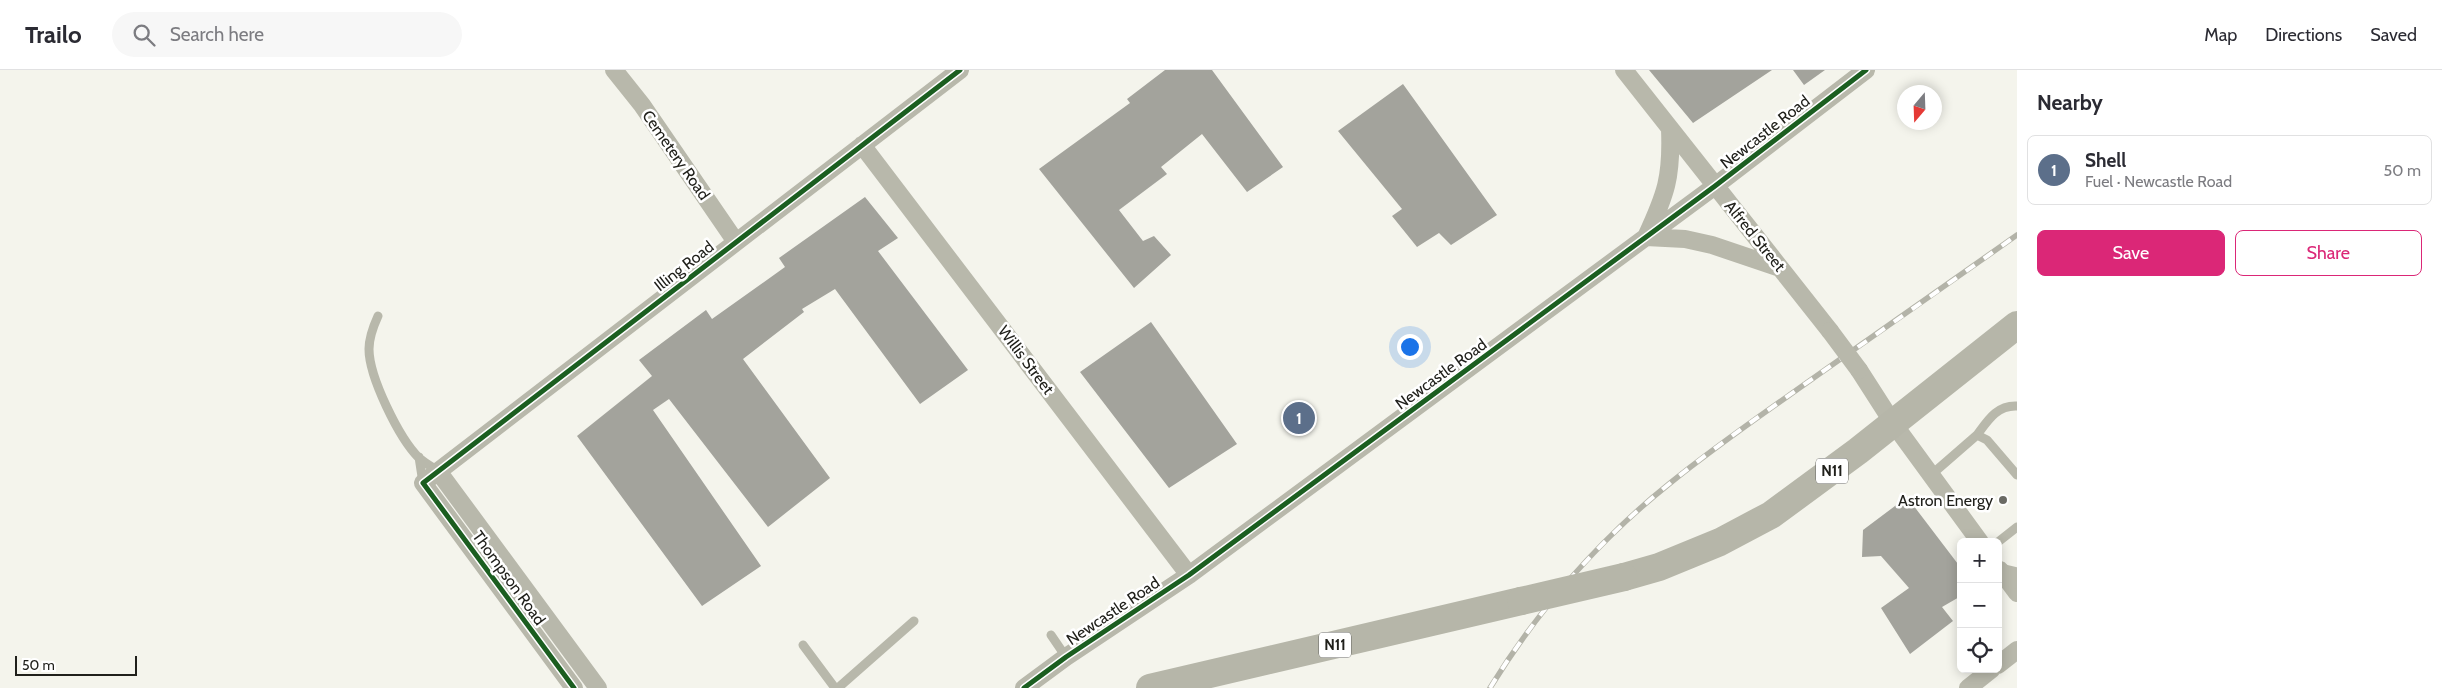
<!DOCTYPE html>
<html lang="en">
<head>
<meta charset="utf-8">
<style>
	:root { --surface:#fff; --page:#f7f7f7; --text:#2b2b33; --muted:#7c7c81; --line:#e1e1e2; --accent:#db2777 }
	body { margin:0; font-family:Cabin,sans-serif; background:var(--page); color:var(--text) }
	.controls { position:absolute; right:15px; bottom:15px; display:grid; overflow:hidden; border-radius:8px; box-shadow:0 2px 12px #0003 }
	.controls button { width:45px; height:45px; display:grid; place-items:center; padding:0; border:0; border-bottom:1px solid var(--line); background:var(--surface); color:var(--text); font:25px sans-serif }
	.compass { position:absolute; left:1897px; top:15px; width:45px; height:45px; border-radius:50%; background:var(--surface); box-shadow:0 2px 12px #0003; rotate:199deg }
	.scale { position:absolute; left:15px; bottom:12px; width:122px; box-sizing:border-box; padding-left:5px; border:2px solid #20201b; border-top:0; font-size:14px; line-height:18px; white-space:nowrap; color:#20201b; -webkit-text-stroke:4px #fff; paint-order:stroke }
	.you { position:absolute; left:1409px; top:276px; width:18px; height:18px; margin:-12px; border:4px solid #fff; border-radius:50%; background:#1a73e8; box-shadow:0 0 0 8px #1a73e833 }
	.badge { display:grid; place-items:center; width:32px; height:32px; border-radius:50%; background:var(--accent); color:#fff; font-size:16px; font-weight:700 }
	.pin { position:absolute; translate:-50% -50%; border:2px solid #fff; box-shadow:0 1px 5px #0006 }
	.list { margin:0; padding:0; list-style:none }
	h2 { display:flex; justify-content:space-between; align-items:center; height:65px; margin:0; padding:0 20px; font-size:21px }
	h2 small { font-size:16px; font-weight:400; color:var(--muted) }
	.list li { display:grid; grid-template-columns:32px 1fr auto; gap:15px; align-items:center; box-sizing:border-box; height:70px; margin:0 10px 10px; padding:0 10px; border:1px solid var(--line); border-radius:8px }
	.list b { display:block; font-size:19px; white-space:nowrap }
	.list p { margin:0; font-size:16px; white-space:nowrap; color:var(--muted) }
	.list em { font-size:16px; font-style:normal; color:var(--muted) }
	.actions { display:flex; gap:10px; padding:15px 20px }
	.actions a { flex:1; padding:11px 0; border:1px solid var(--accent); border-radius:8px; text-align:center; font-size:18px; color:var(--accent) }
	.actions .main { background:var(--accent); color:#fff }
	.icon { flex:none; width:28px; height:28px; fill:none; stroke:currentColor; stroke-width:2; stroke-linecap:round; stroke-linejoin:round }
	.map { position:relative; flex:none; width:2017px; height:618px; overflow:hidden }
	header { display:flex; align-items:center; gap:30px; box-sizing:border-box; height:70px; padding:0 25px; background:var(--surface); border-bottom:1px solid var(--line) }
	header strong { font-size:24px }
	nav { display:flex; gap:28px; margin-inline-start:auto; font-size:18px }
	.search { width:350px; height:45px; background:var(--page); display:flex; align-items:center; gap:12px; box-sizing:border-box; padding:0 18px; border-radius:28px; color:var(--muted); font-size:19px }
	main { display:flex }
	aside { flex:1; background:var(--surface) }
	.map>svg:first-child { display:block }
	.building { fill:#a3a39c }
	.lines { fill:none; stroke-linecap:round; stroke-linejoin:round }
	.service { stroke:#b8b8ab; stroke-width:9 }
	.minor { stroke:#b8b8ab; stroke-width:18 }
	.tertiary { stroke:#b8b8ab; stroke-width:21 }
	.trunk { stroke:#b6b6a9; stroke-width:28 }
	.rail-casing { stroke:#b3b3a8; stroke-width:5.5 }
	.rail { stroke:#fff; stroke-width:4; stroke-dasharray:11; stroke-linecap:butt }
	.minor-bridge { stroke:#b8b8ab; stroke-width:18 }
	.trunk-bridge { stroke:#b6b6a9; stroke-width:28 }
	.cycleway-casing { stroke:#fff; stroke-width:8 }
	.cycleway { stroke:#1b5e20; stroke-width:5 }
	.poi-dot { fill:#6a6a64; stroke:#fff; stroke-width:2 }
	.labels { text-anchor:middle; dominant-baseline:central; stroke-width:5; stroke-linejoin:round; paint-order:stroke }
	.shield { fill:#fff; stroke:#63635f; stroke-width:1 }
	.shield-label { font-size:15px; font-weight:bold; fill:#20201b }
	.street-label { font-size:16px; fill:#20201b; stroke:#fff }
	.poi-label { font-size:16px; fill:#20201b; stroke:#fff; text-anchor:end }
</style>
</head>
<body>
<header>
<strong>Trailo</strong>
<div class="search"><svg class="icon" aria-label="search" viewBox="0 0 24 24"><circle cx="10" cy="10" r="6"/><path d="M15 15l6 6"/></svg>Search here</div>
<nav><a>Map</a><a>Directions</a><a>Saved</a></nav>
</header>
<main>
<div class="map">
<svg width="2017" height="618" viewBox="0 0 2017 618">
	<rect width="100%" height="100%" fill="#f4f4ec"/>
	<!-- building -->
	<path class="building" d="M1165,0H1212L1283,97L1247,122L1202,64L1161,97L1167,104L1119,140L1143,171L1154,166L1171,185L1134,218L1039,99L1130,33L1127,29Z
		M1649,0H1772L1693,53Z
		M1793,0H1825L1804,15Z
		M1403,14L1497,145L1451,175L1439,163L1417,177L1392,146L1402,139L1338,61Z
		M865,127L898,168L878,181L968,300L920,334L835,219L802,239L804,242L743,289L830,408L768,457L669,329L653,340L761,496L702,536L577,366L652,306L639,290L706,240L712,249L785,197L779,188Z
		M1151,252L1237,374L1169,418L1080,302Z
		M1907,427L1961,498V526L1942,537L1953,551L1910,584L1881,538L1909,518L1881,486L1862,487L1863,460Z"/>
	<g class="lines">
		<!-- service -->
		<path class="service" d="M378,246C373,257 369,267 369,279C369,307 399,368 419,388C425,393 432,397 438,401
			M1977,365C1988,350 1997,335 2017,336
			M419,387L423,413
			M1931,405L1977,365L1987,370L2017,405
			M1998,472L2017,457
			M1051,565L1066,587
			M803,575L835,618
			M838,618L914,551"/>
		<!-- minor -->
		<path class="minor" d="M614,0L642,35L736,172
			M1624,0L1830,261
			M1670,59C1672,107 1666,124 1646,167L1685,169L1712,175L1780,198
			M862,75L1189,505
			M1859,300L1893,353L1980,472
			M438,401L598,618
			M2000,500L2017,523
			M1998,595L2017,580
			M574,618L423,413L960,0
			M1024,618L1066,587L1189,505L1715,116L1866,0
			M1968,618L1992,599"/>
		<!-- tertiary -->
		<path class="tertiary" d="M2004,505L2017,508"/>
		<!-- trunk -->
		<path class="trunk" d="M1624,507L1659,497L1720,472L1771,445L1858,381L2017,255
			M1150,618L1521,531"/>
		<defs>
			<path id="rail" d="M1490,618C1537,541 1599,470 1669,414C1718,374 1770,339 1822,302C1887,257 1952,211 2017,165"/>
		</defs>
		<!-- rail casing -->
		<use href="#rail" class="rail-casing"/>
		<!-- rail -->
		<use href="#rail" class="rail"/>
		<!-- minor-bridge -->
		<path class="minor-bridge" d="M1830,261L1859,300"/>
		<!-- trunk-bridge -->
		<path class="trunk-bridge" d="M1521,531L1624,507"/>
		<defs>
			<path id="cycleway" d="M574,618L423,413L960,0
				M1024,618L1066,587L1189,505L1715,116L1866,0"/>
		</defs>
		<!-- cycleway casing -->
		<use href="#cycleway" class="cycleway-casing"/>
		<!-- cycleway -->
		<use href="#cycleway" class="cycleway"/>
	</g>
	<!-- markers -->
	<circle class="poi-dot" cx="2003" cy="430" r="5"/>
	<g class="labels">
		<!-- shield labels -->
		<g class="shield">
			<rect x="1816" y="388.5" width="32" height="25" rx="4"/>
			<rect x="1319" y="562.5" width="32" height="25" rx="4"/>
		</g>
		<g class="shield-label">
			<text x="1832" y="401">N11</text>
			<text x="1335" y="575">N11</text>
		</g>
		<!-- street labels -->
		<g class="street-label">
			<text transform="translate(1765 62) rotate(-38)">Newcastle Road</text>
			<text transform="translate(676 85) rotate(55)">Cemetery Road</text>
			<text transform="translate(1755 166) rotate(51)">Alfred Street</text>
			<text transform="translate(684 196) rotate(-38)">Illing Road</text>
			<text transform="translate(1026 290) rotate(53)">Willis Street</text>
			<text transform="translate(1441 304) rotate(-36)">Newcastle Road</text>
			<text transform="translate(509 508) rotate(54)">Thompson Road</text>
			<text transform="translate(1113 541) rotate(-34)">Newcastle Road</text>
		</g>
		<!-- poi labels -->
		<g class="poi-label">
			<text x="1993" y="430">Astron Energy</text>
		</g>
	</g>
</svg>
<div class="controls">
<button>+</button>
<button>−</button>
<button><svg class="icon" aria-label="locate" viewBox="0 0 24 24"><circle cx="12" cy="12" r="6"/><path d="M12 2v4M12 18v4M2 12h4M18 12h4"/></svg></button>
</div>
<svg class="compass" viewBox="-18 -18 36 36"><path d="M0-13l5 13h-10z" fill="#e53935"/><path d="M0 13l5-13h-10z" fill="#7c7c81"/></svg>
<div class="scale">50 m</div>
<div class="you"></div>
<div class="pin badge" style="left:1299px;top:348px;background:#5c6f8a">1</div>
</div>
<aside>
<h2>Nearby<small></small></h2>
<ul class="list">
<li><span class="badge" style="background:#5c6f8a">1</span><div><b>Shell</b><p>Fuel · Newcastle Road</p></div><em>50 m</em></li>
</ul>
<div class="actions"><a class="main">Save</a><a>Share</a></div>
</aside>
</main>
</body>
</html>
